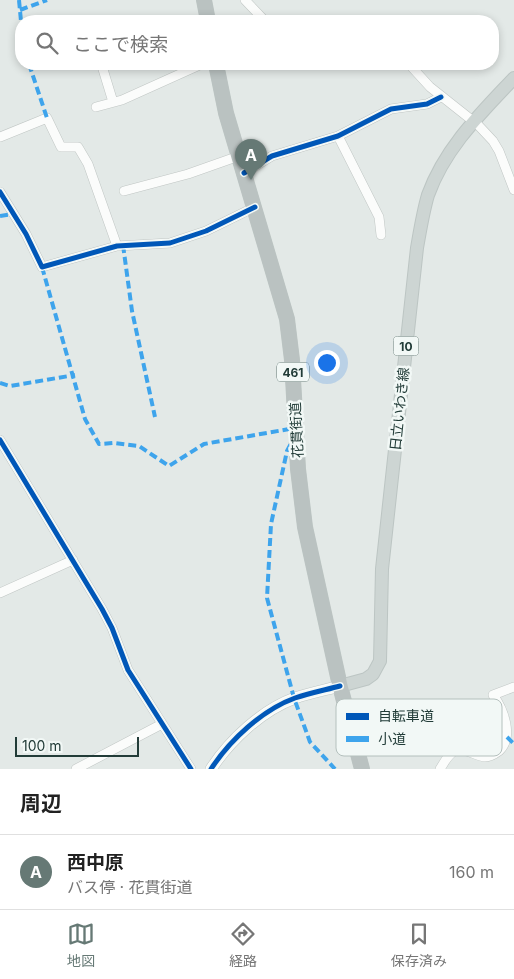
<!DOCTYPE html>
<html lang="ja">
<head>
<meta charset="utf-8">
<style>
	:root { --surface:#fff; --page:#f6f6f6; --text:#222; --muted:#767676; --line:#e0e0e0; --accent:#667975 }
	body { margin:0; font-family:Inter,"Noto Sans JP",sans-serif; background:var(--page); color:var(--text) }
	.scale { position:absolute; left:15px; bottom:12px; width:124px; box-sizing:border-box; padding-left:5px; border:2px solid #223c38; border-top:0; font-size:14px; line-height:18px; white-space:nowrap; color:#223c38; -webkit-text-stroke:4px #f2f8f6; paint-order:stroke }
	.you { position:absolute; left:326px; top:362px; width:18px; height:18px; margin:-12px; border:4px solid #fff; border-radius:50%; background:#1a73e8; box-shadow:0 0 0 8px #1a73e833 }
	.badge { display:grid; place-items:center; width:32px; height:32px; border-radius:50%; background:var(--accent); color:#fff; font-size:16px; font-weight:700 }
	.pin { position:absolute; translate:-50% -41px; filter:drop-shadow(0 1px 2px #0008) }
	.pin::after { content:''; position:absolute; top:26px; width:18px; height:15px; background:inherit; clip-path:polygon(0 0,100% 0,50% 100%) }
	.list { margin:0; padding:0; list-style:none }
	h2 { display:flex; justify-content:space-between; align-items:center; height:65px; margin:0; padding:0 20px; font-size:21px }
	h2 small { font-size:16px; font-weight:400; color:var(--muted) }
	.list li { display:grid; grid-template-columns:32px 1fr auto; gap:15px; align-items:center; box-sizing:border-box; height:75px; padding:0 20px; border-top:1px solid var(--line) }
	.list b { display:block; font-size:19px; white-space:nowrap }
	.list p { margin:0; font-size:16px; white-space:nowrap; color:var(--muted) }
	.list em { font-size:16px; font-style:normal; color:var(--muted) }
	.icon { flex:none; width:28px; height:28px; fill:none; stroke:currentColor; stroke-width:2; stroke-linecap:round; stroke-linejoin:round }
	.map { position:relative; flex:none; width:514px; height:769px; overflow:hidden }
	.search { position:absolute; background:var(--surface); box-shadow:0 2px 8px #0003; left:15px; right:15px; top:15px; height:55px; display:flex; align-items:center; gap:12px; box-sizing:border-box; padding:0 18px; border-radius:20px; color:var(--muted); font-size:19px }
	.sheet { height:140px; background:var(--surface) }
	nav { display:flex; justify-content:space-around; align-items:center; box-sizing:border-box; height:70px; border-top:1px solid var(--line); background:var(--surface); font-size:14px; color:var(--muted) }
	nav a { display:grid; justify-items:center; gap:2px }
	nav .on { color:var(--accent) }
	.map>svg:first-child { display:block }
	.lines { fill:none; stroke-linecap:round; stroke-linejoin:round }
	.street-casing { stroke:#c0c6c4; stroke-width:10 }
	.secondary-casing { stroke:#bfc7c4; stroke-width:12 }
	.primary-casing { stroke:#bcc5c3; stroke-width:14 }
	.highway-casing { stroke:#bcc5c3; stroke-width:16 }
	.street { stroke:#fbfcfb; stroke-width:9 }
	.secondary { stroke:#fbfcfb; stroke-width:11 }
	.primary { stroke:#cdd5d3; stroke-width:12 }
	.highway { stroke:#bac2c1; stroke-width:15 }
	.quiet { stroke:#3ea4ec; stroke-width:4; stroke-dasharray:8 4; stroke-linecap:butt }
	.cycleway-casing { stroke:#f2f8f6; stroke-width:8 }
	.cycleway { stroke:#0057b8; stroke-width:5 }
	.labels { text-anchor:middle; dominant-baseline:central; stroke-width:5; stroke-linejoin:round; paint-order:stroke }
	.shield { fill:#f2f8f6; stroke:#607471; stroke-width:1 }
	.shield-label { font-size:12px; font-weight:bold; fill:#223c38 }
	.street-label { font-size:14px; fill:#223c38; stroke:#f2f8f6 }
	.key { fill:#f2f8f6; stroke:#b4c0bd; stroke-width:1 }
	.key-label { font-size:14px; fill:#223c38 }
</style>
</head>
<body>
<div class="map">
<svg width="514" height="769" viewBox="0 0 514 769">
	<rect width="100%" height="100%" fill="#e3e9e7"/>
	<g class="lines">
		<defs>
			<path id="street" d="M245,0L265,21
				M409,64L430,87L478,125L493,141L499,151L514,190
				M102,66L113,102
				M96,107L122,100L202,64
				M338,136L379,217L381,235
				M0,137L47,118L61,147H78L88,164L117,246
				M244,173L272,156L338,136L391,109L427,104L441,97
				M124,191L188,174L239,156
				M0,192L26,234L42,267L117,246L170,243L206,231L255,207
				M0,440L102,609L112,628L128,670L191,769
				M0,593L73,560
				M76,769L162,724
				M440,769C444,763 448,754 455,751C463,747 476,756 485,757C489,757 495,754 499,751C514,737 504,710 493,695L514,687"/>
			<path id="secondary" d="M211,769C230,740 262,710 295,698C310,693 325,690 340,686"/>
			<path id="primary" d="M340,686L366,679L373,674L380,661L382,569L417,248C420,231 423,212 428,195C445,148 480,114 514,78"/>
			<path id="highway" d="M204,0L208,21
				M216,64L226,113L287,319L292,360L298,469L305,527L340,686L362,769"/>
		</defs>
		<!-- street casing -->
		<use href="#street" class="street-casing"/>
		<!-- secondary casing -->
		<use href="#secondary" class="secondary-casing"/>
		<!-- primary casing -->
		<use href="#primary" class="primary-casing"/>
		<!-- highway casing -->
		<use href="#highway" class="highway-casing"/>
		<!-- street -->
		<use href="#street" class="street"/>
		<!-- secondary -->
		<use href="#secondary" class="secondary"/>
		<!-- primary -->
		<use href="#primary" class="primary"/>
		<!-- highway -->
		<use href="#highway" class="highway"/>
		<!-- quiet -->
		<path class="quiet" d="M19,0L21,21
			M20,10L47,0
			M29,64L47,118
			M0,216L13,214
			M123,245L132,311L155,417
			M42,267L85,419L99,444L114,443L139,446L169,466L204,444L295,428
			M0,383L10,386L75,375
			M296,434L287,451L271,524L267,598L294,698L310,742L335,769
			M507,737L514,744"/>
		<defs>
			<path id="cycleway" d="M244,173L272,156L338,136L391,109L427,104L441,97
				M0,192L26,234L42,267L117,246L170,243L206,231L255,207
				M0,440L102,609L112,628L128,670L191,769
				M211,769C230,740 262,710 295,698C310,693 325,690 340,686"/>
		</defs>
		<!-- cycleway casing -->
		<use href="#cycleway" class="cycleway-casing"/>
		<!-- cycleway -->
		<use href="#cycleway" class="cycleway"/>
	</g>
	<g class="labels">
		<!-- shield labels -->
		<g class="shield">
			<rect x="393.5" y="336.5" width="25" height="19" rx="4"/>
			<rect x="277" y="362.5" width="32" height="19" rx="4"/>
		</g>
		<g class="shield-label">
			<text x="406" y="346">10</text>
			<text x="293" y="372">461</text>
		</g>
		<!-- street labels -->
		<g class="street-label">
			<text transform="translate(399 409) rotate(-84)">日立いわき線</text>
			<text transform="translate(296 430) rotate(-93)">花貫街道</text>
		</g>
	</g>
	<!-- legend -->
	<rect x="336" y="699" width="166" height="57" rx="8" class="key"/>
	<rect x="346" y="713" width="23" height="7" fill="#0057b8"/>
	<rect x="346" y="736" width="23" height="6" fill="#3ea4ec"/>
	<g class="key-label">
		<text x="378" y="721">自転車道</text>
		<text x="378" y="744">小道</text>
	</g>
</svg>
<div class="scale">100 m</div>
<div class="you"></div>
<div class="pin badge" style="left:251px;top:180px">A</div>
<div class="search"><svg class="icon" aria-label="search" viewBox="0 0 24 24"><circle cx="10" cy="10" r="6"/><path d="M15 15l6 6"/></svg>ここで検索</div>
</div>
<section class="sheet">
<h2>周辺<small></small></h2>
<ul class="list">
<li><span class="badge">A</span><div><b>西中原</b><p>バス停 · 花貫街道</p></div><em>160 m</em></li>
</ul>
</section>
<nav>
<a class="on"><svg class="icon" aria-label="map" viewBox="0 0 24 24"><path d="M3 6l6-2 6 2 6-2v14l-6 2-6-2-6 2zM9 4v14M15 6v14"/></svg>地図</a>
<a><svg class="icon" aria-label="directions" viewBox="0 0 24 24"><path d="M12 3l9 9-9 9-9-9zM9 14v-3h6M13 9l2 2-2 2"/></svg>経路</a>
<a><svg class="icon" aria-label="saved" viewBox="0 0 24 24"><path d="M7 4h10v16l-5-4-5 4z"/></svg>保存済み</a>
</nav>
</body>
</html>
